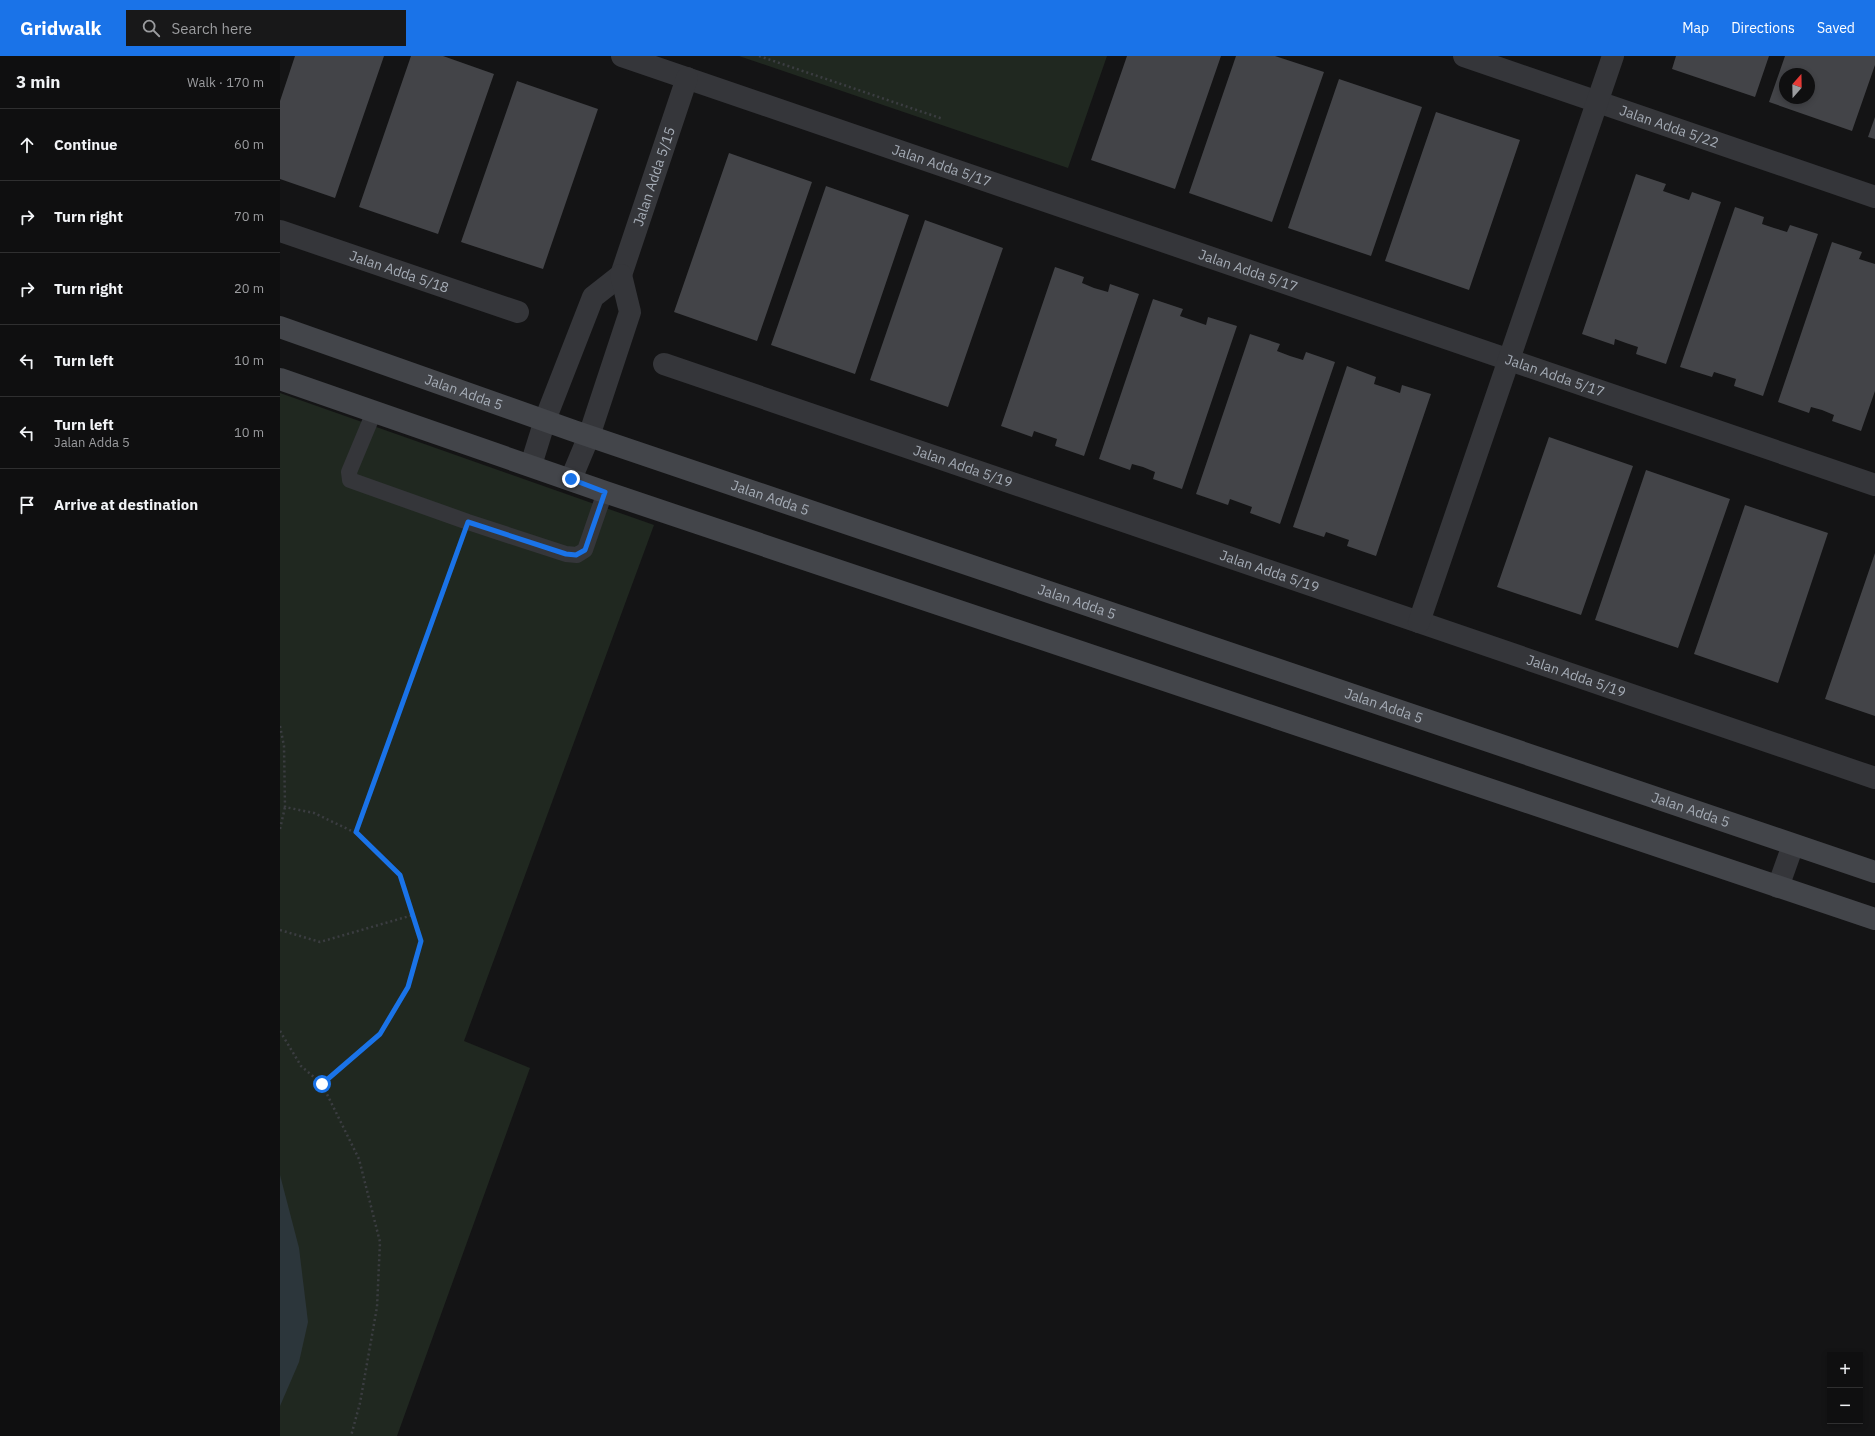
<!DOCTYPE html>
<html lang="en">
<head>
<meta charset="utf-8">
<style>
	:root { --surface:#0f0f10; --page:#181819; --text:#f1f3f6; --muted:#9b9c9f; --line:#2f2f30; --accent:#1a73e8 }
	body { margin:0; font-family:"IBM Plex Sans",sans-serif; background:var(--page); color:var(--text) }
	.controls { position:absolute; right:12px; bottom:12px; display:grid; overflow:hidden; border-radius:0px; box-shadow:0 2px 6px #0003 }
	.controls button { width:36px; height:36px; display:grid; place-items:center; padding:0; border:0; border-bottom:1px solid var(--line); background:var(--surface); color:var(--text); font:20px sans-serif }
	.compass { position:absolute; left:1499px; top:12px; width:36px; height:36px; border-radius:50%; background:var(--surface); box-shadow:0 2px 6px #0003; rotate:20deg }
	.stop { position:absolute; width:12px; height:12px; margin:-9px; border:3px solid #1a73e8; border-radius:50%; background:#fff }
	.stop.end { background:#1a73e8; border-color:#fff; box-shadow:0 1px 4px #0008 }
	.list { margin:0; padding:0; list-style:none }
	h2 { display:flex; justify-content:space-between; align-items:center; height:52px; margin:0; padding:0 16px; font-size:17px }
	h2 small { font-size:13px; font-weight:400; color:var(--muted) }
	.list li { display:grid; grid-template-columns:26px 1fr auto; gap:12px; align-items:center; box-sizing:border-box; height:72px; padding:0 16px; border-top:1px solid var(--line) }
	.list b { display:block; font-size:15px; white-space:nowrap }
	.list p { margin:0; font-size:13px; white-space:nowrap; color:var(--muted) }
	.list em { font-size:13px; font-style:normal; color:var(--muted) }
	.icon { flex:none; width:22px; height:22px; fill:none; stroke:currentColor; stroke-width:2; stroke-linecap:round; stroke-linejoin:round }
	.map { position:relative; flex:none; width:1595px; height:1380px; overflow:hidden }
	header { display:flex; align-items:center; gap:24px; box-sizing:border-box; height:56px; padding:0 20px; background:var(--accent); color:#fff }
	header strong { font-size:19px }
	nav { display:flex; gap:22px; margin-inline-start:auto; font-size:14px }
	.search { width:280px; height:36px; background:var(--page); display:flex; align-items:center; gap:10px; box-sizing:border-box; padding:0 14px; border-radius:0px; color:var(--muted); font-size:15px }
	main { display:flex }
	aside { flex:1; background:var(--surface) }
	.map>svg:first-child { display:block }
	.green { fill:#202820 }
	.water { fill:#2c363b }
	.building { fill:#434448; fill-rule:evenodd }
	.lines { fill:none; stroke-linecap:round; stroke-linejoin:round }
	.path { stroke:#3b3d41; stroke-width:2.5; stroke-dasharray:2 3; stroke-linecap:butt }
	.service { stroke:#35363a; stroke-width:16 }
	.minor { stroke:#35363a; stroke-width:22 }
	.tertiary { stroke:#35363a; stroke-width:22 }
	.secondary { stroke:#43454a; stroke-width:22 }
	.route { stroke:#1a73e8; stroke-width:5 }
	.labels { text-anchor:middle; dominant-baseline:central; stroke-width:3.5; stroke-linejoin:round; paint-order:stroke }
	.street-label { font-size:14px; fill:#a5acb6; stroke:#0f0f10 }
</style>
</head>
<body>
<header>
<strong>Gridwalk</strong>
<div class="search"><svg class="icon" aria-label="search" viewBox="0 0 24 24"><circle cx="10" cy="10" r="6"/><path d="M15 15l6 6"/></svg>Search here</div>
<nav><a>Map</a><a>Directions</a><a>Saved</a></nav>
</header>
<main>
<aside>
<h2>3 min<small>Walk · 170 m</small></h2>
<ul class="list">
<li><svg class="icon" aria-label="ahead" viewBox="0 0 24 24"><path d="M12 20V5M6 11l6-6 6 6"/></svg><div><b>Continue</b></div><em>60 m</em></li>
<li><svg class="icon" aria-label="right" viewBox="0 0 24 24"><path d="M7 20v-9h11M14 6l5 5-5 5"/></svg><div><b>Turn right</b></div><em>70 m</em></li>
<li><svg class="icon" aria-label="right" viewBox="0 0 24 24"><path d="M7 20v-9h11M14 6l5 5-5 5"/></svg><div><b>Turn right</b></div><em>20 m</em></li>
<li><svg class="icon" aria-label="left" viewBox="0 0 24 24"><path d="M17 20v-9H6M10 6l-5 5 5 5"/></svg><div><b>Turn left</b></div><em>10 m</em></li>
<li><svg class="icon" aria-label="left" viewBox="0 0 24 24"><path d="M17 20v-9H6M10 6l-5 5 5 5"/></svg><div><b>Turn left</b><p>Jalan Adda 5</p></div><em>10 m</em></li>
<li><svg class="icon" aria-label="arrive" viewBox="0 0 24 24"><path d="M6 21V4h12l-3 4 3 4H6"/></svg><div><b>Arrive at destination</b></div></li>
</ul>
</aside>
<div class="map">
<svg width="1595" height="1380" viewBox="0 0 1595 1380">
	<rect width="100%" height="100%" fill="#141415"/>
	<!-- green -->
	<path class="green" d="M459,0H827L788,112Z
		M0,337L374,469L184,985L250,1012L117,1380H0Z"/>
	<!-- water -->
	<path class="water" d="M0,1119L19,1192L28,1266L19,1306L0,1350Z"/>
	<!-- building -->
	<path class="building" d="M15,0H104L55,142L0,123V45Z
		M131,0H163L214,18L158,178L79,151Z
		M847,0H941L895,133L811,104Z
		M956,0H995L1044,16L992,166L909,137Z
		M1396,0H1489L1475,41L1392,13Z
		M1505,0H1595V9L1572,75L1489,46ZM1505,18H1529V42H1505Z
		M1059,23L1142,51L1091,200L1008,172Z
		M237,25L318,53L263,213L181,186Z
		M1156,56L1240,84L1189,234L1105,205Z
		M1595,61V83L1588,81Z
		M449,97L532,126L477,285L394,256Z
		M1356,118L1386,128L1383,135L1409,144L1412,136L1441,146L1386,308L1356,298L1358,291L1346,287L1335,283L1334,289L1302,278Z
		M546,130L629,159L575,318L491,289Z
		M1455,151L1484,161L1482,168L1494,172L1507,176L1510,169L1538,178L1483,340L1454,330L1456,323L1434,316L1432,321L1400,311Z
		M645,164L723,192L668,351L590,324Z
		M1552,186L1582,196L1579,203L1595,208V335L1581,375L1552,365L1554,359L1542,354L1531,351L1529,357L1498,346Z
		M775,211L804,221L802,227L814,232L828,236L830,228L859,238L804,400L775,390L777,383L754,375L752,381L721,370Z
		M873,243L903,253L900,260L926,269L928,261L957,270L902,433L873,423L875,416L863,411L852,408L850,414L819,403Z
		M970,278L1000,288L997,295L1010,300L1023,304L1026,296L1055,306L1000,468L970,457L972,451L950,443L948,449L916,438Z
		M1067,310L1096,321L1094,328L1106,332L1120,337L1122,329L1151,338L1096,500L1067,490L1069,484L1046,476L1044,481L1013,471Z
		M1269,381L1353,410L1301,559L1217,531Z
		M1366,414L1450,443L1398,592L1315,564Z
		M1465,449L1548,477L1498,627L1414,598Z
		M1595,497V660L1545,643Z"/>
	<g class="lines">
		<!-- path -->
		<path class="path" d="M479,0L663,63
			M0,670L4,690L5,751L34,757L76,777L120,819L141,885L128,931L100,978L42,1028
			M0,773L5,751
			M77,776L180,490
			M0,874L40,886L133,859
			M0,975L21,1010L42,1028L79,1103L100,1186L97,1251L80,1347L71,1380"/>
		<!-- service -->
		<path class="service" d="M94,356L69,416L70,424L188,466L286,498L297,499L305,494L325,436"/>
		<!-- minor -->
		<g class="minor">
			<path id="s1" d="M342,0L1595,429"/>
			<path id="s2" d="M1184,0L1595,141"/>
			<path id="s3" d="M0,175L238,256"/>
			<path id="s4" d="M341,219L407,22"/>
			<path id="s5" d="M384,308L1595,722"/>
			<path d="M251,409L265,364L313,241L341,219"/>
			<path d="M291,423L309,380L350,256L341,219"/>
			<path d="M1139,566L1333,0"/>
		</g>
		<!-- tertiary -->
		<path class="tertiary" d="M1498,831L1513,789"/>
		<!-- secondary -->
		<g class="secondary">
			<path id="s6" d="M0,271L294,375L1595,816"/>
			<path d="M0,323L325,436L1595,863"/>
		</g>
	</g>
	<g class="lines">
		<!-- route -->
		<path class="route" d="M42,1028L100,978L128,931L141,885L120,819L76,776L188,466L286,498L296,499L305,494L325,436L291,423"/>
	</g>
	<g class="labels">
		<!-- street labels -->
		<g class="street-label">
			<text stroke="none"><textPath href="#s2" startOffset="217">Jalan Adda 5/22</textPath></text>
			<text stroke="none"><textPath href="#s1" startOffset="338">Jalan Adda 5/17</textPath></text>
			<text stroke="none"><textPath href="#s4" startOffset="104">Jalan Adda 5/15</textPath></text>
			<text stroke="none"><textPath href="#s3" startOffset="126">Jalan Adda 5/18</textPath></text>
			<text stroke="none"><textPath href="#s1" startOffset="662">Jalan Adda 5/17</textPath></text>
			<text stroke="none"><textPath href="#s1" startOffset="986">Jalan Adda 5/17</textPath></text>
			<text stroke="none"><textPath href="#s6" startOffset="195">Jalan Adda 5</textPath></text>
			<text stroke="none"><textPath href="#s5" startOffset="316">Jalan Adda 5/19</textPath></text>
			<text stroke="none"><textPath href="#s6" startOffset="519">Jalan Adda 5</textPath></text>
			<text stroke="none"><textPath href="#s5" startOffset="640">Jalan Adda 5/19</textPath></text>
			<text stroke="none"><textPath href="#s6" startOffset="843">Jalan Adda 5</textPath></text>
			<text stroke="none"><textPath href="#s5" startOffset="964">Jalan Adda 5/19</textPath></text>
			<text stroke="none"><textPath href="#s6" startOffset="1167">Jalan Adda 5</textPath></text>
			<text stroke="none"><textPath href="#s6" startOffset="1491">Jalan Adda 5</textPath></text>
		</g>
	</g>
</svg>
<div class="controls">
<button>+</button>
<button>−</button>
</div>
<svg class="compass" viewBox="-18 -18 36 36"><path d="M0-13l5 13h-10z" fill="#e53935"/><path d="M0 13l5-13h-10z" fill="#9b9c9f"/></svg>
<div class="stop" style="left:42px;top:1028px"></div>
<div class="stop end" style="left:291px;top:423px"></div>
</div>
</main>
</body>
</html>
